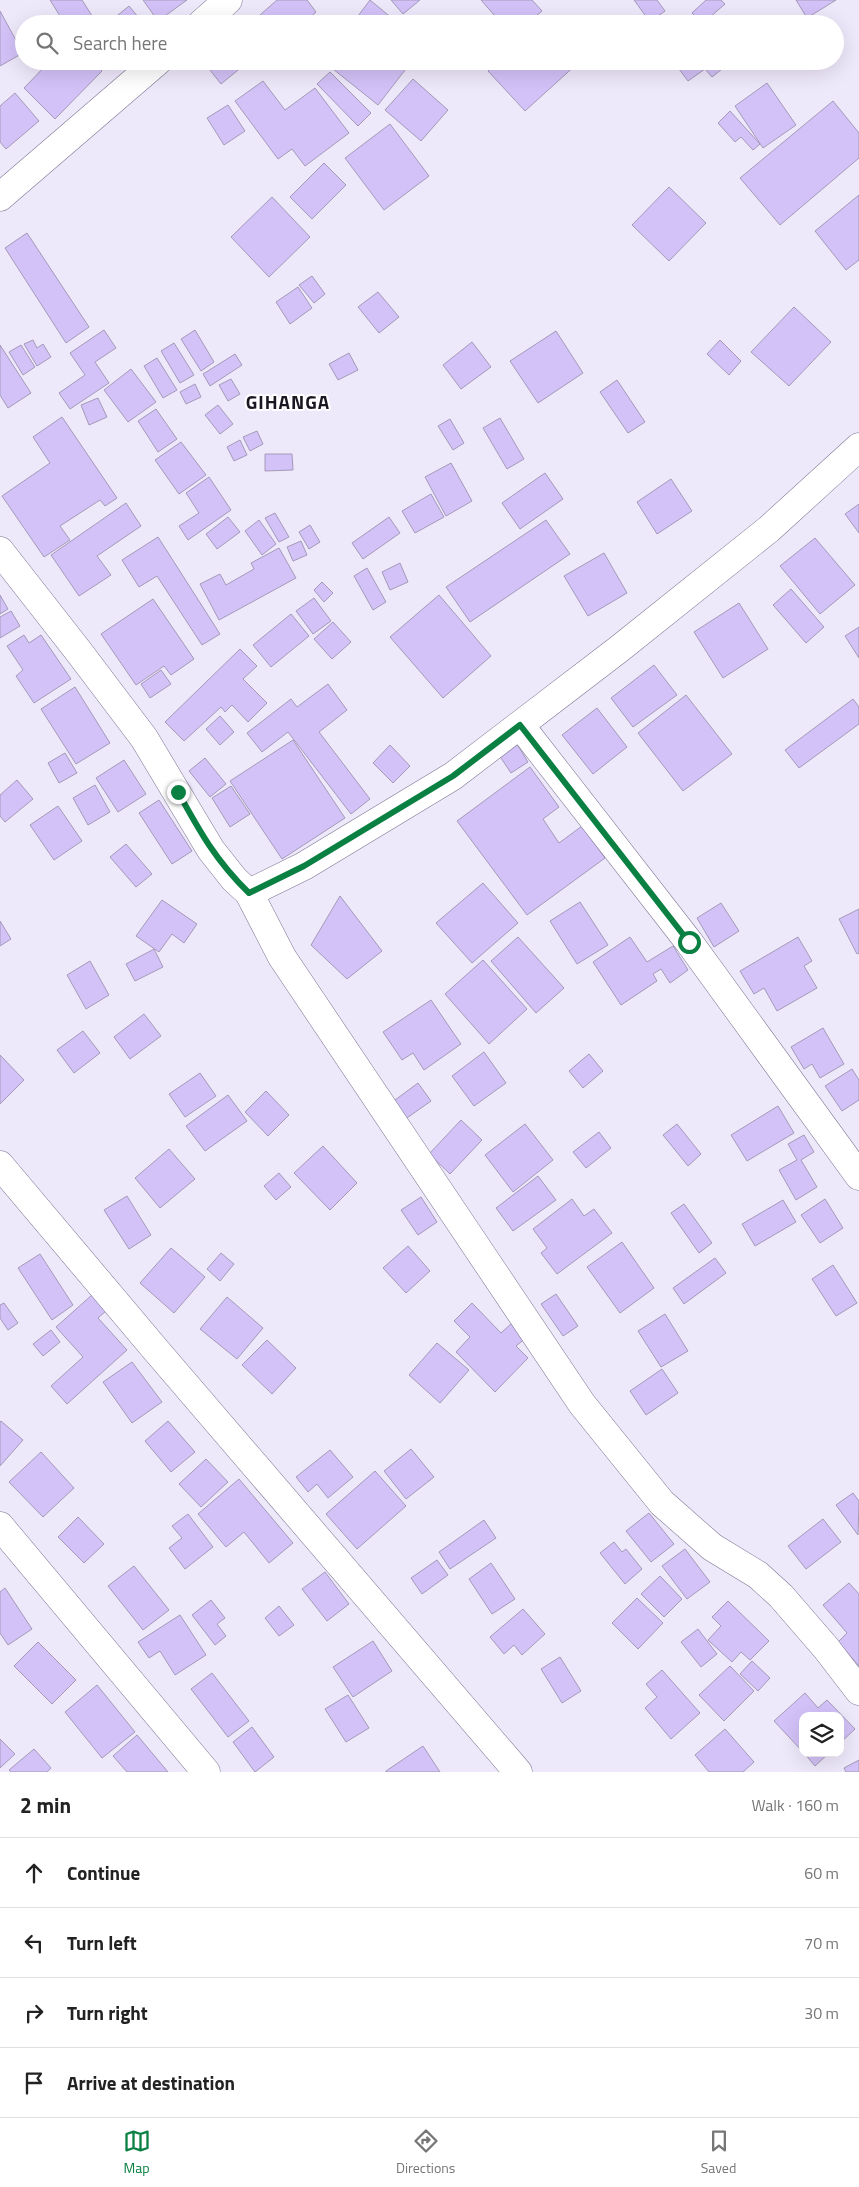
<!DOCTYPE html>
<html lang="en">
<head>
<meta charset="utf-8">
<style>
	:root { --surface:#fff; --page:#f6f6f6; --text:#222; --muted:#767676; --line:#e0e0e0; --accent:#0b8043 }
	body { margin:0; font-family:"Titillium Web",sans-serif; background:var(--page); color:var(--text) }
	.controls { position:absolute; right:15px; bottom:15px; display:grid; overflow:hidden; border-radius:10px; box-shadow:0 5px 20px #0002 }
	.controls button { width:45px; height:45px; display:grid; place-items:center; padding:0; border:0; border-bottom:1px solid var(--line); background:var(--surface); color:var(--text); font:25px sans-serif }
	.stop { position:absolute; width:15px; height:15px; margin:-11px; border:4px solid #0b8043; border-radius:50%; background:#fff }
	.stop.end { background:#0b8043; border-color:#fff; box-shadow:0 1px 5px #0008 }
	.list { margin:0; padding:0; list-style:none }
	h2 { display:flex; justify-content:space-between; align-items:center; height:65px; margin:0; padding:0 20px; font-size:21px }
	h2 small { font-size:16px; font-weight:400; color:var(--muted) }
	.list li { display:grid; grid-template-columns:32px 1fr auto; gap:15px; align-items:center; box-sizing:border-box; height:70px; padding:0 20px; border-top:1px solid var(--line) }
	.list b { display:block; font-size:19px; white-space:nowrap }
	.list em { font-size:16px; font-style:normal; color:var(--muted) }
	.icon { flex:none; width:28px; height:28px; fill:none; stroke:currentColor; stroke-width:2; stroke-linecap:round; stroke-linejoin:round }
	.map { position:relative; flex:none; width:859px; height:1772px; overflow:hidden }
	.search { position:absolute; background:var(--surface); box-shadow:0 5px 20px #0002; left:15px; right:15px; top:15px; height:55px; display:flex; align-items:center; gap:12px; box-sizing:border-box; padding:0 18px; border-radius:28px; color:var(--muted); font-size:19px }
	.sheet { height:345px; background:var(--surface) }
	nav { display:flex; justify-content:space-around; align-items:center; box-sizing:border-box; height:70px; border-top:1px solid var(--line); background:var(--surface); font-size:14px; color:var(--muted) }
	nav a { display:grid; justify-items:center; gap:2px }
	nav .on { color:var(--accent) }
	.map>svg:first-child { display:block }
	.building { fill:#d3c2f8; stroke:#a49ab8 }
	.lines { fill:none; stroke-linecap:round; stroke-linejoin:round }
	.minor-casing { stroke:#7d7591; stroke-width:29 }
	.minor { stroke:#fff; stroke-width:28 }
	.route { stroke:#0b8043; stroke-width:6 }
	.labels { text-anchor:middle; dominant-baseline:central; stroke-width:4; stroke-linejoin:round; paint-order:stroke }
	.district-label { font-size:19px; font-weight:bold; letter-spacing:1px; fill:#1b1722; stroke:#fff }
</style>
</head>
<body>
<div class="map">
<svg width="859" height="1772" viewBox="0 0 859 1772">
	<rect width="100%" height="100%" fill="#eee8fb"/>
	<!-- building -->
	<path class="building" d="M50,0H82L96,22L93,24H65Z
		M143,0H187L158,21Z
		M277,0H307L316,12L303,24H267L260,15Z
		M370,0L399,24H352Z
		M391,0H420L403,14Z
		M481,0H532L542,11L527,24H502Z
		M634,0H657L665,11L650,22Z
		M706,0H721L725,4L702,24L692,13Z
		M796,0H836L807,18Z
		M129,6L144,24H107Z
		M0,11L23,53L0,66Z
		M50,61H92L102,71L55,119L24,88Z
		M97,61H116L105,70Z
		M210,61H249L221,84L206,65Z
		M323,61H412L378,105Z
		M498,61H576L578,63L525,111L488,71Z
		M673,61H724L727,65L712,77L705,69L688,81Z
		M330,72L371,113L358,126L317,84Z
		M413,79L448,110L421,141L385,110Z
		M263,81L285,110L315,88L349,133L305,166L292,149L278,159L235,101Z
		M767,83L796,125L763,148L735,106Z
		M15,93L39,121L6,149L0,142V106Z
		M833,101L859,133V158L780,225L740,178Z
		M228,105L245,131L224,145L207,118Z
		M730,111L760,144L753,150L741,137L735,142L718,123Z
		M390,124L429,176L384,210L345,158Z
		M324,163L346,185L312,219L290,197Z
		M669,187L706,223L669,261L632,225Z
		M859,195V260L846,270L815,231Z
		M272,197L310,237L269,277L231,237Z
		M27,233L89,327L66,343L5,248Z
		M312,276L325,294L314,303L299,285Z
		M298,287L312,308L290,324L276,302Z
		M378,292L399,317L379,333L358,307Z
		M794,307L831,342L789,386L751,352Z
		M104,330L116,348L95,362L109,383L70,409L59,393L85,375L70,353Z
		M195,330L214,362L201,371L181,339Z
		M556,331L583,373L538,403L510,361Z
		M33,340L37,348L43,344L51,357L37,366L24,344Z
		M720,340L741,361L729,375L707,354Z
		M472,342L491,367L461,389L443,365Z
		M174,343L194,375L180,383L161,351Z
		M0,345L31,393L8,408L0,395Z
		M21,345L35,367L23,375L9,352Z
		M349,353L358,370L338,380L329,364Z
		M235,354L242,365L210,386L203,374Z
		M157,358L177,390L163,398L144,366Z
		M131,369L156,402L128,422L104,390Z
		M231,379L240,394L228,401L219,385Z
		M617,380L645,422L628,433L600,392Z
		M195,384L201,397L186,404L180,392Z
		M98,398L107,417L89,425L81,405Z
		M218,405L233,424L220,434L205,415Z
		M156,409L177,439L158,452L138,421Z
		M62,417L117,498L105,506L100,500L60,526L70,540L44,557L2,496L50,463L33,437Z
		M500,418L524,459L507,469L483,428Z
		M450,419L464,443L453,450L438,426Z
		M257,431L263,444L250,451L243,437Z
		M240,440L247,455L234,461L227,447Z
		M181,442L206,475L179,494L155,460Z
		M265,454H292L293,470L265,471Z
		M451,463L472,501L446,516L425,477Z
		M545,473L563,499L520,529L502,503Z
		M209,477L231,510L188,540L179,526L199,513L186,493Z
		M671,479L692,511L657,534L637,502Z
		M431,494L444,517L415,533L402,511Z
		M126,503L141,526L97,556L111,575L79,596L51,555Z
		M859,504V533L845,514Z
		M275,513L289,537L279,542L265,518Z
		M228,517L240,532L217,549L206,534Z
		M389,517L400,533L363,559L352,543Z
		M259,520L276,544L262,555L245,531Z
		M546,520L570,554L470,622L446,587Z
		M310,525L320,542L309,549L299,532Z
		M158,537L220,634L202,645L157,576L139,587L122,560Z
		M815,538L855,585L820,614L780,566Z
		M301,541L307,555L293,561L287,547Z
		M279,548L296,578L219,620L200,584L220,574L226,585L254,569L251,563Z
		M604,553L627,593L588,616L564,576Z
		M400,563L408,582L390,590L382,572Z
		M367,568L386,602L373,610L354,576Z
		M322,582L333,593L324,602L314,590Z
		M791,589L824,627L806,643L773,605Z
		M0,595L8,609L0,614Z
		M439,595L491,656L443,698L390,637Z
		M314,598L331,621L313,634L296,611Z
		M153,599L194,659L171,675L164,666L136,685L101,634Z
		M739,603L768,649L723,678L694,632Z
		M11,611L20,626L0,638V617Z
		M291,614L309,636L271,667L253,645Z
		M333,622L351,642L332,659L314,639Z
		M859,627V658L845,636Z
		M24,635L29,643L41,635L71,679L34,703L16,676L23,670L7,646Z
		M240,649L257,666L243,679L267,703L248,722L232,705L225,712L221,707L184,741L165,722Z
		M654,665L677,695L633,727L611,698Z
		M161,670L171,684L150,698L141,684Z
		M328,684L347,710L319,732L370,799L351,814L288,732L262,752L247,733L291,699L297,707Z
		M75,687L110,743L76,764L41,709Z
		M686,695L732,754L683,791L638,733Z
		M853,699L859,707V724L799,768L785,750Z
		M597,708L627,747L593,774L562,735Z
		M220,716L234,732L220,745L206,729Z
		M293,740L345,818L282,859L230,781Z
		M517,744L528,762L511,773L499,755Z
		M390,745L410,766L393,783L373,763Z
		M65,753L77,773L59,783L48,763Z
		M205,758L226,784L210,797L189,771Z
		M124,760L146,794L118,812L96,778Z
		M530,767L559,807L543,819L559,843L582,826L605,858L527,915L457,821Z
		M17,780L33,799L5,822L0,816V795Z
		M95,785L110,812L88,825L73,798Z
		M231,786L250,814L230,827L212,798Z
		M159,800L192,851L172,864L139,813Z
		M58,806L82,841L54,860L30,825Z
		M126,844L152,874L136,887L110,857Z
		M483,883L518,923L472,963L436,923Z
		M340,896L382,951L347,979L311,945Z
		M162,900L197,924L184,943L172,934L159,952L136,936Z
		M580,902L608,945L577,964L550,921Z
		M721,903L739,931L714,947L697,918Z
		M859,909V953L857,954L839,919Z
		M0,921L11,939L0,946Z
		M518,937L564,988L536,1013L491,961Z
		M630,937L647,962L673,946L688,970L670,983L661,969L653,974L657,981L621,1005L593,962Z
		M798,937L812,961L804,966L817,988L777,1011L764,988L754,994L740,971Z
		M154,949L163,967L135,981L126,964Z
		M483,960L527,1009L489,1044L445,994Z
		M90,961L109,995L86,1009L67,975Z
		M431,1000L461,1044L424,1070L413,1053L402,1060L383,1032Z
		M144,1014L161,1036L130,1059L114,1037Z
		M823,1028L844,1064L820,1078L812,1064L804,1069L791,1047Z
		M83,1031L100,1053L74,1073L57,1050Z
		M484,1052L506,1083L474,1106L452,1076Z
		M589,1054L603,1071L583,1088L569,1071Z
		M0,1055L24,1080L0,1104Z
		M852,1069L859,1080V1100L842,1111L825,1086Z
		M200,1073L216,1096L185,1117L169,1094Z
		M418,1083L431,1101L404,1120L391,1103Z
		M266,1091L289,1115L268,1136L245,1112Z
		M228,1095L247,1121L205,1151L186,1126Z
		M778,1106L794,1133L747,1161L731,1135Z
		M461,1120L482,1140L450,1174L429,1154Z
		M525,1124L553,1160L513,1192L485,1155Z
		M677,1124L701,1154L688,1166L663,1135Z
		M599,1132L611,1148L586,1168L573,1152Z
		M804,1135L814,1152L801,1160L817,1187L796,1200L779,1170L797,1160L788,1144Z
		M323,1146L357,1183L330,1210L294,1173Z
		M169,1149L195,1179L160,1208L135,1178Z
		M279,1173L291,1187L276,1200L264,1186Z
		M538,1176L556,1200L513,1231L496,1208Z
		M127,1196L151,1235L129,1249L104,1210Z
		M421,1197L437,1222L418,1235L401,1210Z
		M572,1199L584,1216L594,1209L612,1233L557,1274L541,1253L547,1248L533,1229Z
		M825,1199L843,1228L820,1243L801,1215Z
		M783,1200L796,1222L755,1246L742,1224Z
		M684,1204L712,1243L699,1253L671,1213Z
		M622,1242L654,1288L620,1313L587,1267Z
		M408,1246L430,1271L406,1293L383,1268Z
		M171,1248L205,1277L174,1313L140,1283Z
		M221,1253L234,1264L220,1281L207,1269Z
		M40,1254L73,1305L52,1320L18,1268Z
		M715,1258L726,1273L684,1304L673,1288Z
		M833,1265L857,1303L836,1316L812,1279Z
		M93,1294L107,1310L98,1318L127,1350L67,1404L51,1386L83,1357L56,1327Z
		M556,1294L578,1326L563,1336L541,1304Z
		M227,1297L263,1328L237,1359L200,1329Z
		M4,1303L18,1323L8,1330L0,1318V1305Z
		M472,1303L501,1333L513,1322L527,1337L516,1346L528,1358L495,1392L456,1352L470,1337L454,1321Z
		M665,1314L688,1351L661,1367L638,1331Z
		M51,1330L60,1342L43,1356L33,1344Z
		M267,1340L296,1368L272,1394L242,1365Z
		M437,1343L469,1370L440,1403L409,1375Z
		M132,1362L162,1402L132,1423L103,1382Z
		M662,1369L678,1393L646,1415L630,1391Z
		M1,1421L23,1440L0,1466V1422Z
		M168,1421L195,1452L171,1472L145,1441Z
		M411,1449L434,1477L406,1499L384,1471Z
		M330,1450L353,1477L328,1498L317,1484L308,1492L296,1477Z
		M41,1452L74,1488L43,1517L9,1482Z
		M206,1459L228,1482L201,1507L179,1484Z
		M375,1471L406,1506L357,1549L326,1514Z
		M239,1479L293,1543L269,1563L244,1532L226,1547L198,1514Z
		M853,1493L859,1501L858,1535L836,1505Z
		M649,1513L674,1544L651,1562L626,1531Z
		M188,1514L213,1547L185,1569L169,1548L182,1538L172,1526Z
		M78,1517L104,1544L84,1563L58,1537Z
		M823,1519L841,1542L806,1569L788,1546Z
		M484,1520L496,1538L450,1569L439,1552Z
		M614,1542L622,1552L626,1549L642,1569L625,1584L600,1553Z
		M685,1549L710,1582L687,1599L662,1566Z
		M437,1560L448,1575L422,1594L411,1578Z
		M491,1563L515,1599L492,1614L469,1579Z
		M134,1566L169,1610L143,1630L108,1586Z
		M325,1572L349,1604L327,1621L302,1589Z
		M660,1576L682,1599L664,1617L641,1594Z
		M849,1583L859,1594V1666L838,1642L847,1633L823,1605Z
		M5,1588L32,1629L8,1645L0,1633V1592Z
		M637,1598L663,1623L638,1649L612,1623Z
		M211,1600L225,1618L217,1624L226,1636L215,1645L192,1615Z
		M728,1601L769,1641L750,1660L741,1652L732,1662L708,1640L721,1626L712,1617Z
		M279,1606L294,1625L279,1636L265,1618Z
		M523,1609L545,1634L522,1655L514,1645L504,1654L490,1637Z
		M180,1615L206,1655L175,1675L160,1651L149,1658L138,1642Z
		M698,1629L717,1654L701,1667L681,1642Z
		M373,1641L392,1671L353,1697L333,1667Z
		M38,1642L76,1680L52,1704L14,1666Z
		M560,1657L581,1691L562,1703L541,1669Z
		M752,1661L770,1678L758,1691L740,1674Z
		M730,1666L754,1691L724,1721L699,1695Z
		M662,1670L700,1713L671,1739L645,1708L657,1697L646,1684Z
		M212,1673L249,1721L228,1737L191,1689Z
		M97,1685L135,1732L102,1758L65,1712Z
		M805,1693L818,1708L827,1700L855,1729L840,1743V1716H803V1752L774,1721Z
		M348,1695L369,1728L346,1742L325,1709Z
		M252,1727L274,1757L255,1772L233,1742Z
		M725,1729L754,1762L743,1772H709L695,1755Z
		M137,1735L168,1772H127L113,1756Z
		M0,1739L15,1754L0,1768Z
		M423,1746L440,1772H386V1771Z
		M34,1749L51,1768L47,1772H11L9,1770Z
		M804,1753H829L815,1766Z
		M859,1760V1772H846L844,1768Z"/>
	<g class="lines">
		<defs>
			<path id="minor" d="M201,24L228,0
				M0,197L158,61
				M0,551L79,652L144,738L211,850L234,879L249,893L304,866L453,776L619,649L769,529L859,447
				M520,725L689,942L859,1176
				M249,893L282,957L582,1404L662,1503L712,1547L758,1575L781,1596L826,1648L859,1691
				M0,1165L155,1349L518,1772
				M0,1526L206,1772"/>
		</defs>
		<!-- minor casing -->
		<use href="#minor" class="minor-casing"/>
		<!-- minor -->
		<use href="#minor" class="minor"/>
	</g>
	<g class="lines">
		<!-- route -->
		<path class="route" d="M178,792C200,832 216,861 249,893L304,866L453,776L520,725L689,942"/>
	</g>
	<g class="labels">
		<!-- district labels -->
		<g class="district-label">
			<text x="288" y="401">GIHANGA</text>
		</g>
	</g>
</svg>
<div class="controls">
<button><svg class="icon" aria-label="layers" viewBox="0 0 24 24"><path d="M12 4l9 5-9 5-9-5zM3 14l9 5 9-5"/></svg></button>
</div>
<div class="stop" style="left:689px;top:942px"></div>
<div class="stop end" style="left:178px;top:792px"></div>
<div class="search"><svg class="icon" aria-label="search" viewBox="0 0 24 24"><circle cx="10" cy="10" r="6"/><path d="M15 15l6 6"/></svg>Search here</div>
</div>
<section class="sheet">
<h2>2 min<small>Walk · 160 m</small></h2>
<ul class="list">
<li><svg class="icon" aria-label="ahead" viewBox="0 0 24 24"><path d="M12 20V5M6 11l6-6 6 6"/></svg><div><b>Continue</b></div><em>60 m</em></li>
<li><svg class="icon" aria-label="left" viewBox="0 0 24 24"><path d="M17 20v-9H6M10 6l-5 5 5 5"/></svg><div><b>Turn left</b></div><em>70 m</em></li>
<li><svg class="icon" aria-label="right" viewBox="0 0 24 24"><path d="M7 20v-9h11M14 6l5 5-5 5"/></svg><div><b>Turn right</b></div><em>30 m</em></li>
<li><svg class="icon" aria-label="arrive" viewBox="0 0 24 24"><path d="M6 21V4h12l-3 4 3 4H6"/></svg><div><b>Arrive at destination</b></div></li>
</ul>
</section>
<nav>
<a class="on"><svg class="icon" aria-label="map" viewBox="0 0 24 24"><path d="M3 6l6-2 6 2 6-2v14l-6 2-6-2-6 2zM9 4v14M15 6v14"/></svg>Map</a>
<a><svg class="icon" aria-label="directions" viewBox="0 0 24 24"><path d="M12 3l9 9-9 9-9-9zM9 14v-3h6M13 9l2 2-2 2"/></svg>Directions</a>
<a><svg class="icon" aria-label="saved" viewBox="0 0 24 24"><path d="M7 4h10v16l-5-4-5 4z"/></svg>Saved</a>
</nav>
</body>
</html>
